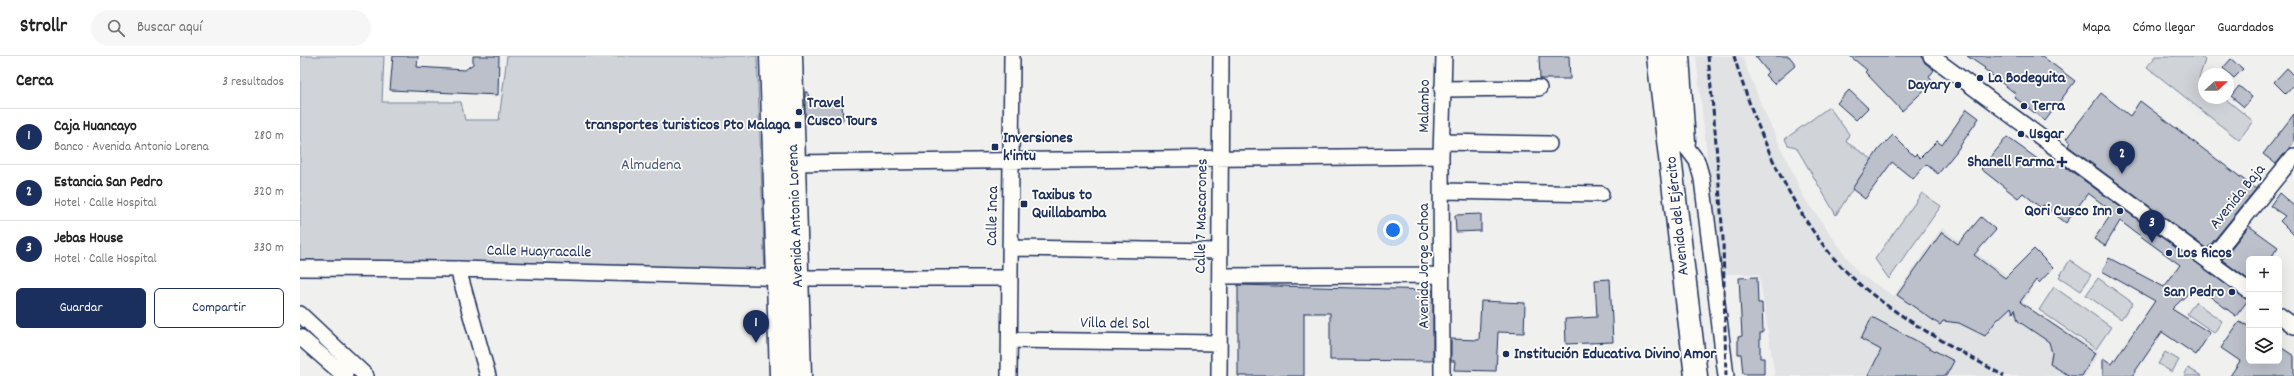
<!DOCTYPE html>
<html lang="es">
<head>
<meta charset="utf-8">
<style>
	:root { --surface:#fff; --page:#f6f6f6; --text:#222; --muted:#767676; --line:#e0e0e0; --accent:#1b2f5e }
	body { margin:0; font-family:Dekko,sans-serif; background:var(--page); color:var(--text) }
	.controls { position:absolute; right:12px; bottom:12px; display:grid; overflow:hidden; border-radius:6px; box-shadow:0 4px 16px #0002 }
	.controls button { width:36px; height:36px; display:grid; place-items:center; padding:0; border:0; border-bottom:1px solid var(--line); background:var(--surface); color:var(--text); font:20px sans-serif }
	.compass { position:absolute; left:1898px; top:12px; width:36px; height:36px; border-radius:50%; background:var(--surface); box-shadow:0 4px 16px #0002; rotate:69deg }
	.you { position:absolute; left:1093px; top:174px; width:14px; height:14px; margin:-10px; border:3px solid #fff; border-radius:50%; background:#1a73e8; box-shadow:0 0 0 6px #1a73e833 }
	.badge { display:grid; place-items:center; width:26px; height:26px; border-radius:50%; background:var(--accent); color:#fff; font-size:13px; font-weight:700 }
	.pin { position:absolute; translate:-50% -33px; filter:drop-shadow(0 1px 2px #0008) }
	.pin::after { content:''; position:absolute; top:21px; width:14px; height:12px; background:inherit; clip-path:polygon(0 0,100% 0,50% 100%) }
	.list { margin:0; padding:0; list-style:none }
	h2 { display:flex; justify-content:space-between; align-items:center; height:52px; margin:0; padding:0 16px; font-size:17px }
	h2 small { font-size:13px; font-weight:400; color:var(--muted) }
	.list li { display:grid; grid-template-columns:26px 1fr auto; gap:12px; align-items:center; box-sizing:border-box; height:56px; padding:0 16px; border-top:1px solid var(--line) }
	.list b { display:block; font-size:15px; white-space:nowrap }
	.list p { margin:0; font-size:13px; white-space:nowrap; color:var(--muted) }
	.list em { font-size:13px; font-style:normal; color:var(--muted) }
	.actions { display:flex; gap:8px; padding:12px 16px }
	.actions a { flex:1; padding:9px 0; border:1px solid var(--accent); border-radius:6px; text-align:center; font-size:14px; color:var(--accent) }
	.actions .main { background:var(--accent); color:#fff }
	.icon { flex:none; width:22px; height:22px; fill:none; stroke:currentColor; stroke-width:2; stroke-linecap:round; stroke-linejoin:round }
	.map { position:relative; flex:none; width:1994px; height:320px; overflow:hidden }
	header { display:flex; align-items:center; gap:24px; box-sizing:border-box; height:56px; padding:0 20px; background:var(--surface); border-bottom:1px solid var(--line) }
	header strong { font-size:19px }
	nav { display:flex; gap:22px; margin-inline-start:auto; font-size:14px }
	.search { width:280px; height:36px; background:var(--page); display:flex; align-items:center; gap:10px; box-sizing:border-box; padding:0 14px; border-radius:22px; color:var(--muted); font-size:15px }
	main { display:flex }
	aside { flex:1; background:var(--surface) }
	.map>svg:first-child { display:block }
	.built { fill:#e0e2e3 }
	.green { fill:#d0d3d8; stroke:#76819b }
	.building { fill:#bbc0ca; stroke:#1b2f5e }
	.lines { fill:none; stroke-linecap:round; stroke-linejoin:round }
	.street-casing { stroke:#1b2f5e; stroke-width:18 }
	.primary-casing { stroke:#1b2f5e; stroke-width:25 }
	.highway-casing { stroke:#1b2f5e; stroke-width:25 }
	.street { stroke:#fdfcf7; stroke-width:15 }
	.primary { stroke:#fdfcf7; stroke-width:22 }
	.highway { stroke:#fdfcf7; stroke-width:22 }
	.rail { stroke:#1b2f5e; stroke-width:3; stroke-dasharray:6 3; stroke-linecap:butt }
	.poi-dot { fill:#1b2f5e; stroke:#fdfcf7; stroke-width:1.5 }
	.labels { text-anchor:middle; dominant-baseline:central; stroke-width:3.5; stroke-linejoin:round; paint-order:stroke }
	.poi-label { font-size:16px; font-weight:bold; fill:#1b2f5e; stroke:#fdfcf7; text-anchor:start }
	.street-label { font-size:16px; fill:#1b2f5e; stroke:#fdfcf7 }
	.park-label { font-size:16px; fill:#48587c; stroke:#fdfcf7 }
</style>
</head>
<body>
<header>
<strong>Strollr</strong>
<div class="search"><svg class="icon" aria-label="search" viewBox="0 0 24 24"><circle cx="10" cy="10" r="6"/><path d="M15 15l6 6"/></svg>Buscar aquí</div>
<nav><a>Mapa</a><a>Cómo llegar</a><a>Guardados</a></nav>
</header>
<main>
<aside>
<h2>Cerca<small>3 resultados</small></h2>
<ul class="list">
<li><span class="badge">1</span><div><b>Caja Huancayo</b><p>Banco · Avenida Antonio Lorena</p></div><em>280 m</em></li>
<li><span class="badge">2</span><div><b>Estancia San Pedro</b><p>Hotel · Calle Hospital</p></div><em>320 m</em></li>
<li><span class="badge">3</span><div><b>Jebas House</b><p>Hotel · Calle Hospital</p></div><em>330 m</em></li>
</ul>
<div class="actions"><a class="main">Guardar</a><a>Compartir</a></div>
</aside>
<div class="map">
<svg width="1994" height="320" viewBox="0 0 1994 320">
	<rect width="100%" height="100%" fill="#f0f0ee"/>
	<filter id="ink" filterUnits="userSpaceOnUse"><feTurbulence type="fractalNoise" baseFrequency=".025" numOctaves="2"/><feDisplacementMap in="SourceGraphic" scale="8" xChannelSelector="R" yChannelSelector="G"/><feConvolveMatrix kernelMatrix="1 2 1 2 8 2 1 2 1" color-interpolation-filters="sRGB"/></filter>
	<g filter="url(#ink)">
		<!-- built -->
		<path class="built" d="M1396,0H1442L1463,53L1505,143L1559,218L1594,240L1642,172L1730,236L1722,248L1799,296L1785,320H1475L1459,218H1420Z"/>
		<!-- green -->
		<path class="green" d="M0,0H84L82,46H161L165,64H199L207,0H457L465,221L0,207Z
			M1856,0H1900L1905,4L1899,22L1904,26V42H1924L1953,65L1939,84L1847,11Z
			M1529,51L1549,78L1546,86L1572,103L1536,159L1496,91L1488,89L1485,83Z
			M1622,137L1641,150L1589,223L1575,203Z
			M1770,204L1791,219L1781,235L1759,221Z
			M1798,222L1833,247L1821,263L1786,239Z
			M1754,231L1811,271L1796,293L1739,254Z
			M1895,246L1922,265L1914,277L1887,258Z
			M1865,296L1879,304L1872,316L1858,308Z
			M1888,312L1902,320H1884Z"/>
		<!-- building -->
		<path class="building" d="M93,0H118L117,11L165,14L173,8V0H199L198,39L90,34Z
			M1239,0H1269L1270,23H1240Z
			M1455,0H1489L1496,9L1474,28L1465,19L1468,16Z
			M1550,0H1622L1625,7L1634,14L1629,21L1633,26L1602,55L1565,16L1567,14Z
			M1667,0H1742L1775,25L1745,65L1714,41L1716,38L1684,13L1685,12Z
			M1931,3L1943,13L1934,22L1923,12Z
			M1987,12L1994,19V29L1986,38L1974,26Z
			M1939,30L1952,41L1944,51L1931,40Z
			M1549,34L1568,52L1556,64L1537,47Z
			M505,36H508L509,47H542L543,64L505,65Z
			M1801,37L1830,60L1840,45L1956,133L1907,193L1768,90L1770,86L1766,83Z
			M1667,53L1679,62L1656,96L1638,118L1626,108L1613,123L1592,106L1565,143L1552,133L1579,93L1593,79L1614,100L1616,98L1620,102L1637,85L1642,89Z
			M1994,58V86L1976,108L1963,98Z
			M1707,81L1750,112L1756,104L1948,244L1936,260L1896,230L1872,253L1910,277L1896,299L1862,276L1832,320H1803V302L1812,308L1855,245L1802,215L1809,202L1864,231L1880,209L1820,165L1805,190L1794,183L1813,156L1788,137L1766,167L1743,149L1741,152L1723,137L1718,142L1681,113Z
			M1979,137L1994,150V179L1980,165L1985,160L1970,150Z
			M1181,158V175L1156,176L1155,159Z
			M1681,161L1696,174L1674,199L1705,222L1734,193L1753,212L1739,227L1736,224L1720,246L1795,297L1782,320H1770L1750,308L1752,297L1749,286L1718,265L1715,253L1713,257L1711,251L1696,265L1685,280L1659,267L1643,265L1640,269L1597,239L1642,176L1658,188Z
			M1949,170L1978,191L1970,203H1949V224L1922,204Z
			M1457,221L1458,247H1462L1463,277H1460V302H1464V318H1443L1441,298H1438V281L1442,280L1439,222Z
			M1310,223L1313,286L1266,288L1265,263L1297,261L1295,224Z
			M938,229L1133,234V305L1030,304V257H1004V320H938Z
			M1181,245L1225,247L1224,277L1198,276L1196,315L1154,314L1155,305H1151V283L1179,284Z
			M1572,261L1654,305L1646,320H1568L1581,294L1561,283Z
			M1939,266L1949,270V305H1979V290L1994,300V320H1930L1940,305L1921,292Z"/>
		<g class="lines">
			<defs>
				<path id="street" d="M1631,0L1949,235
					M1142,33L1239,32
					M1142,86L1249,88
					M1384,88L1397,105L1402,123L1426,320
					M484,107L1141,100
					M1143,135L1301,138
					M710,192L920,195
					M1910,204L1994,100
					M0,212L158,213L497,222H710
					M158,213L188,320
					M920,220L1141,219
					M0,258L66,320
					M1979,259L1994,270
					M0,281L45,320
					M710,284L919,287
					M709,320L712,0
					M919,320L921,0
					M1142,320L1141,100L1144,0"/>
				<path id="primary" d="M1358,0L1396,320
					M1378,0L1384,86"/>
				<path id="highway" d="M471,0L481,320
					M491,0L500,320"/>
			</defs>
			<!-- street casing -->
			<use href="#street" class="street-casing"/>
			<!-- primary casing -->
			<use href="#primary" class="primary-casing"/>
			<!-- highway casing -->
			<use href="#highway" class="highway-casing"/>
			<!-- street -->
			<use href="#street" class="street"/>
			<!-- primary -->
			<use href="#primary" class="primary"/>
			<!-- highway -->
			<use href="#highway" class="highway"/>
			<!-- rail -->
			<path class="rail" d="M1408,0L1415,74L1423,183L1426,320
				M1434,0C1456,75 1497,172 1556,225C1598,262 1655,292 1704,320"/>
		</g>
	</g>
	<!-- markers -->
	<g class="poi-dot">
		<circle cx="1680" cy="22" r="4"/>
		<circle cx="1658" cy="29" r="4"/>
		<circle cx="1724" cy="50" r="4"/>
		<circle cx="499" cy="56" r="4"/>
		<rect x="494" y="65" width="8" height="8" rx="2"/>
		<circle cx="1721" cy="78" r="4"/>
		<rect x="691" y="87" width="8" height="8" rx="2"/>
		<path d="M1760 100h4v4h4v4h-4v4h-4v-4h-4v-4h4z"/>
		<rect x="720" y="144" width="8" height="8" rx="2"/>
		<circle cx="1820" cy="155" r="4"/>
		<circle cx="1869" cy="197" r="4"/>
		<circle cx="1932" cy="236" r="4"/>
		<circle cx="1206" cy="298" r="4"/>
	</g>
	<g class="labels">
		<!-- poi labels -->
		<g class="poi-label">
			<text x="1688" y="22">La Bodeguita</text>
			<text x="1650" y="29" text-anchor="end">Dayary</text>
			<text x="507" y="47">Travel<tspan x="507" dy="18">Cusco Tours</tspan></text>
			<text x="1732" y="50">Terra</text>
			<text x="490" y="69" text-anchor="end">transportes turisticos Pto Malaga</text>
			<text x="1729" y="78">Usgar</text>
			<text x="703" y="82">Inversiones<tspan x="703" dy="18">k'intu</tspan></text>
			<text x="1754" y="106" text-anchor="end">Shanell Farma</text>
			<text x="732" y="139">Taxibus to<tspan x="732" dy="18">Quillabamba</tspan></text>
			<text x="1812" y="155" text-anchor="end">Qori Cusco Inn</text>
			<text x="1877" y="197">Los Ricos</text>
			<text x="1924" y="236" text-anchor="end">San Pedro</text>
			<text x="1214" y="298">Institución Educativa Divino Amor</text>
		</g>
		<!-- street labels -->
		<g class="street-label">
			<text transform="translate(1125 50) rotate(-89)">Malambo</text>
			<text transform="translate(1938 141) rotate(-51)">Avenida Baja</text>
			<text transform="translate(496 160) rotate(-92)">Avenida Antonio Lorena</text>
			<text transform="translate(693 160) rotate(-89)">Calle Inca</text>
			<text transform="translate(902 160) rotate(-89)">Calle 7 Mascarones</text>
			<text transform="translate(1378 160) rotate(-96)">Avenida del Ejército</text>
			<text transform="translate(239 196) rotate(1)">Calle Huayracalle</text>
			<text transform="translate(1124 210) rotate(-90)">Avenida Jorge Ochoa</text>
			<text transform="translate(815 268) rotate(1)">Villa del Sol</text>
		</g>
		<!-- park labels -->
		<g class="park-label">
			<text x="351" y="109">Almudena</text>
		</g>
	</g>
</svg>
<div class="controls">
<button>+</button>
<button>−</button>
<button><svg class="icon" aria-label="layers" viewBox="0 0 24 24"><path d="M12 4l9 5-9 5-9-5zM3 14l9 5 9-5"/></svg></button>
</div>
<svg class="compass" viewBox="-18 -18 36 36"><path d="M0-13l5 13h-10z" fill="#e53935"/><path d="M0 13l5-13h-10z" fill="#767676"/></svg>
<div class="you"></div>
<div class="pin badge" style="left:456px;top:287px">1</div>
<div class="pin badge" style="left:1822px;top:118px">2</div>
<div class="pin badge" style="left:1852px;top:187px">3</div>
</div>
</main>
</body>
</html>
